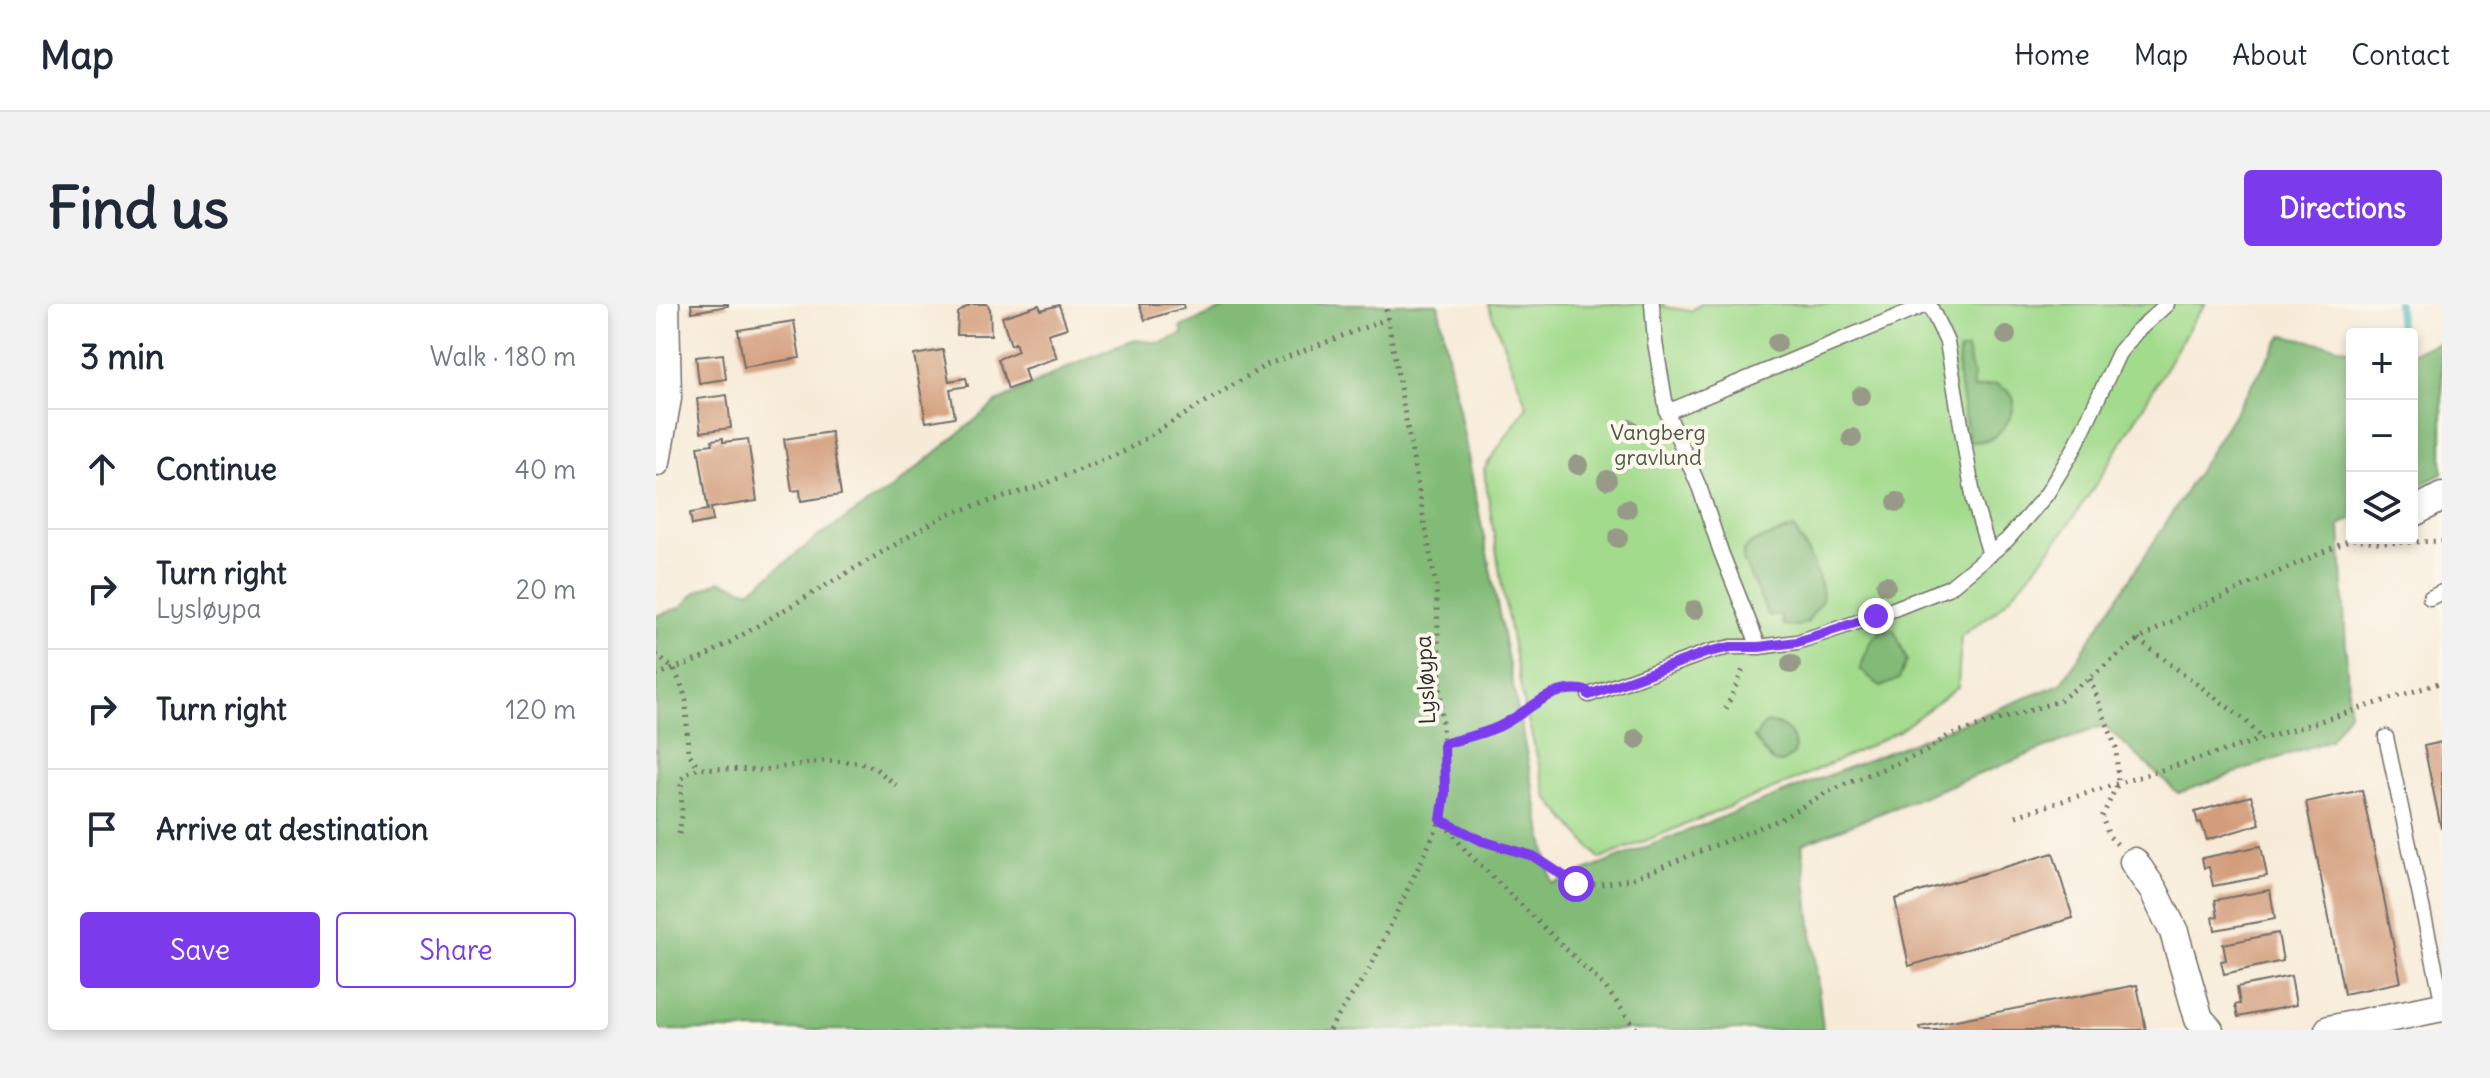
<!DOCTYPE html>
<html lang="en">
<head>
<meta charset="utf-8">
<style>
	:root { --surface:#fff; --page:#f2f2f3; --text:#1f2937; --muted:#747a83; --line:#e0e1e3; --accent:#7c3aed }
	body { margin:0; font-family:Delius,sans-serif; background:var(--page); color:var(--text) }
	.controls { position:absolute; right:24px; top:24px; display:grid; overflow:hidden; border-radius:8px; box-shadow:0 4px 12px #0003 }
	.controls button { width:72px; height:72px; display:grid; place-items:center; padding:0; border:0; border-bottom:2px solid var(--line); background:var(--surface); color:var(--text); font:40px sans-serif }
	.stop { position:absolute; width:24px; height:24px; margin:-18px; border:6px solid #7c3aed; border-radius:50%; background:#fff }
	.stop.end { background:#7c3aed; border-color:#fff; box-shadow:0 2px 8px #0008 }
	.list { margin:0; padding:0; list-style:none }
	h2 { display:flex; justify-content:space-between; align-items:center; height:104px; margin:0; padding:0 32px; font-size:34px }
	h2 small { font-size:26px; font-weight:400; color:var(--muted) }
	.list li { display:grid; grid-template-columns:52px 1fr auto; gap:24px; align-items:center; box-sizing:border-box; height:120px; padding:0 32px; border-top:2px solid var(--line) }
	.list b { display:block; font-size:30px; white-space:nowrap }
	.list p { margin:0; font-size:26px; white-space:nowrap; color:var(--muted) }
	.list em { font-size:26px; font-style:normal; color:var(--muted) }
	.actions { display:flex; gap:16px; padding:24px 32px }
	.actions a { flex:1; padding:18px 0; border:2px solid var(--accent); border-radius:8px; text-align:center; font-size:28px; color:var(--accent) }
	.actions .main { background:var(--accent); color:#fff }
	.icon { flex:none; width:44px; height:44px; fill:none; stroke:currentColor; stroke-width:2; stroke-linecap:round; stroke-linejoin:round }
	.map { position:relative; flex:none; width:1786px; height:726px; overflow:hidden; border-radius:8px }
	header { display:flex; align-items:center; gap:48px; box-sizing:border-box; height:112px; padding:0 40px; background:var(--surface); border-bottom:2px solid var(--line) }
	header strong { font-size:38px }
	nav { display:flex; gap:44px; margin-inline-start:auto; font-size:28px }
	.intro { display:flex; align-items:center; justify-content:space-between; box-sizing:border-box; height:192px; padding:0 48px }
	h1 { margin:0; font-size:56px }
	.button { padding:20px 36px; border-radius:8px; background:var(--accent); color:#fff; font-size:28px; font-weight:700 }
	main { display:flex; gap:48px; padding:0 48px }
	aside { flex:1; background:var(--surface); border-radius:8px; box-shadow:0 4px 12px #0003 }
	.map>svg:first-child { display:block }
	.green { fill:#a3db8d; stroke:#67835c; stroke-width:2; fill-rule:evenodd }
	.forest { fill:#82bb78; stroke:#567352; stroke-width:2 }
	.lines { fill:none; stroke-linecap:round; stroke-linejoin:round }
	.stream { stroke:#3fafba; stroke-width:8 }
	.building { fill:#d39d7c }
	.service-casing { stroke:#726e68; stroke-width:17 }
	.minor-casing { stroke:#726e68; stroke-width:31 }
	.path { stroke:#726e68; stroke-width:5; stroke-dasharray:2 6; stroke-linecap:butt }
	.service { stroke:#fff; stroke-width:14 }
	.minor { stroke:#fff; stroke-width:28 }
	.tree { fill:#979a87 }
	.route { stroke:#7c3aed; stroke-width:10 }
	.labels { text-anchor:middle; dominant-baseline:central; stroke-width:8; stroke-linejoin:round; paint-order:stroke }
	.park-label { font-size:22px; fill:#495744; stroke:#fbf7ec }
	.street-label { font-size:22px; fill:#2b2b2b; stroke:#fbf7ec }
</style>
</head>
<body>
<header>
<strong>Map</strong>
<nav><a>Home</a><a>Map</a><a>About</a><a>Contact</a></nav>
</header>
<div class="intro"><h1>Find us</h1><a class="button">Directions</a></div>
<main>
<aside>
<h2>3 min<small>Walk · 180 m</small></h2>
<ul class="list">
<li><svg class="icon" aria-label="ahead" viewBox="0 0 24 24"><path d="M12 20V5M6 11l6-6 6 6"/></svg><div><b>Continue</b></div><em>40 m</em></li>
<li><svg class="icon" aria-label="right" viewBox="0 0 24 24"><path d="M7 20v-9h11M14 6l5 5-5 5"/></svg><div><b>Turn right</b><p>Lysløypa</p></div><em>20 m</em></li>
<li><svg class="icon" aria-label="right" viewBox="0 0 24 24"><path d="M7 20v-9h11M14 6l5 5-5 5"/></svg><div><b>Turn right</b></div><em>120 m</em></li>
<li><svg class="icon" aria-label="arrive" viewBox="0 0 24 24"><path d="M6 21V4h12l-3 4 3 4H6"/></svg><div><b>Arrive at destination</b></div></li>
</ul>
<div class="actions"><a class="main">Save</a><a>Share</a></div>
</aside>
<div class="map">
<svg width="1786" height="726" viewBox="0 0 1786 726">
	<rect width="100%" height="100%" fill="#fbf7ec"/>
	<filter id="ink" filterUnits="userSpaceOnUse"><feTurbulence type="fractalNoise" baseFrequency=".0125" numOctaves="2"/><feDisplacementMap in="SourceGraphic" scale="16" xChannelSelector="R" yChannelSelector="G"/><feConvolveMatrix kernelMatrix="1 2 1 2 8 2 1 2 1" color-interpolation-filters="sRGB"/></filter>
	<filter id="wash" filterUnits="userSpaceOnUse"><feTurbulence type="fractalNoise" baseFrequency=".006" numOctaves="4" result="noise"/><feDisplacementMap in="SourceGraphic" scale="32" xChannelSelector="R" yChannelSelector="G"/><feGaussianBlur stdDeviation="1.8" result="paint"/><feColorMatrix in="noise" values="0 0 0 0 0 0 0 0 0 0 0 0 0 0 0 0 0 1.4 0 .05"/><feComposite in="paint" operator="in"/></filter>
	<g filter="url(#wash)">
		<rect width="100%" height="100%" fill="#f7ebd8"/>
		<!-- green -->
		<path class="green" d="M832,0H1008V3L1035,7L1045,0H1550L1542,9C1482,108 1429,215 1348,299C1336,312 1319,321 1305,332L1302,383L1243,427L1209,444L1137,477L944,555L891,493L868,400L846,283L828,165L871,102ZM1138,224L1151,246L1166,287L1152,319L1125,310L1113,312ZM1134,433L1139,442L1116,458L1098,434Z"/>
		<!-- forest -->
		<path class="forest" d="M566,0H782L896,580L1405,380L1503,230L1627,31L1696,46V215L1684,221L1693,408L1674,436L1522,489L1448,421L1146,540L1167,726H0V312L26,303L40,288L64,277L94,287L163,232L238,183L341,98L420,59L457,44L480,36L504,39L527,30L525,23L567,5Z
			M1786,38V170L1756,185V48Z
			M1311,45L1317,71V85L1340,80C1347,84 1357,88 1358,98C1359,111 1344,131 1333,135C1327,138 1319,137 1313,138L1302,70L1303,47Z
			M1138,224C1146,238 1171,281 1166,296C1164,302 1158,307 1155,312C1149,322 1138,324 1127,321L1125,311L1113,313L1087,256V247L1097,238Z
			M1228,325L1238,326L1251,356L1243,375L1225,383L1204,365L1214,338Z
			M1112,419C1130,420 1141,431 1138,450L1126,459L1117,458L1098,434L1107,422Z"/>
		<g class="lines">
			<!-- stream -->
			<path class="stream" d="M1742,0L1744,30"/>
		</g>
		<g id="blocks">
			<!-- building -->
			<path class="building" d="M35,0H72V2L36,8Z
				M315,0H331L334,5L335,31H301L302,9Z
				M483,0H527L528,4L489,16Z
				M383,1L385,6L403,1L411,24L392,30L401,54L368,65L372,78L352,85L342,55L362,47L359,39L355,41L346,13Z
				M138,17L144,54L88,63L82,26Z
				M287,46L293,77L310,74L312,82L294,85L299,113L270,118L258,51Z
				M67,50L70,75L43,79L40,53Z
				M71,91L75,124L45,128L41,95Z
				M175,128L185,191L145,197L144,186L136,187L128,135Z
				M67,134V138L92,135L101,197L55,204L57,217L36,221L34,209L52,206L42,142L57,140L56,136Z
				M1786,438V524H1785L1768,442Z
				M1706,486L1745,678L1688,690L1650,498Z
				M1595,492L1604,520L1551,536L1545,518L1542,519L1539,508Z
				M1605,542L1611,572L1557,582L1553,563L1548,564L1546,554Z
				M1397,549L1417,614L1253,662L1239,595Z
				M1614,586L1619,615L1559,626L1557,613L1562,612L1559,596Z
				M1622,629L1627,657L1568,670L1565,657L1570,656L1567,640Z
				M1635,672L1640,701L1582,713L1579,701L1584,700L1581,683Z
				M1481,681L1490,726H1265L1264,723Z"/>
		</g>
	</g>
	<g filter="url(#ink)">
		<use href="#blocks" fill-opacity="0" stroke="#726e68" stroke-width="2"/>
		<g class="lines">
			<defs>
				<path id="service" d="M996,0L999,38L1011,108L1044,185L1065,248L1103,343
					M1273,0L1291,38L1318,197L1334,251
					M1011,108L1272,0
					M1774,294L1786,288
					M933,391L1052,348L1075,343H1103L1141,338L1220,312L1294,283L1351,236L1390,191L1418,145L1463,49L1480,28L1511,0
					M1730,433L1786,696"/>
				<path id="minor" d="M0,158L11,94L9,0
					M1756,209L1786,193
					M1478,558L1498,587L1518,628L1543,715L1553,726
					M1673,726L1786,703"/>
			</defs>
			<!-- service casing -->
			<use href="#service" class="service-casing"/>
			<!-- minor casing -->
			<use href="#minor" class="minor-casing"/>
			<!-- path -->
			<path class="path" d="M1697,235L1727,239L1786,237
				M1482,336L1589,416L1607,436
				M0,351L18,365L27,385L30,397L32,448L43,464
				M0,371L47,354L289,211L381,183L467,148L610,61L731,15
				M1434,375L1460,444L1462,479L1446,513L1453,532L1461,540
				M1070,405L1088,363
				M788,440L843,423L869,408L888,392L918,386
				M1360,512C1501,466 1644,425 1786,378
				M785,516L826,537L877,552L920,580L940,581L975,575L1125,515L1171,488L1270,447L1292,432L1403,397L1482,336L1534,307L1699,234
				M788,519L810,547L950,684L981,726
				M23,530L26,512L25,476L30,470L43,464L106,466L167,457L202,458L219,464L240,481
				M673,726L714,664L782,522L789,489L780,282L729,0"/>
			<!-- service -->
			<use href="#service" class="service"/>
			<!-- minor -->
			<use href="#minor" class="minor"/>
		</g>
		<!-- trees -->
		<g class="tree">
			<circle cx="1350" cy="31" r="10"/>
			<circle cx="1121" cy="39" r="10"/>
			<circle cx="1205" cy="92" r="10"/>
			<circle cx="974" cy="125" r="10"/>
			<circle cx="1196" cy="134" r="10"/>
			<circle cx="922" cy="161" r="10"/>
			<circle cx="951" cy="176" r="10"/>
			<circle cx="1241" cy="198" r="10"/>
			<circle cx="971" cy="205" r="10"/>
			<circle cx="962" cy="234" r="10"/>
			<circle cx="1230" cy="281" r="10"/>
			<circle cx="1038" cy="306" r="10"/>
			<circle cx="1135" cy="360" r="10"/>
			<circle cx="980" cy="435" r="10"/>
		</g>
	</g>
	<g class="lines" filter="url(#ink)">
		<!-- route -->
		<path class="route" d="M920,580L877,552L826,537L785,516L789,489L788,440C806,434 824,431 842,423C872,410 894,378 931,387L933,391L1052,348L1075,343H1103L1141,338L1220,312"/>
	</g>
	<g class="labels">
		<!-- park labels -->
		<g class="park-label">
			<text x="1002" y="128">Vangberg<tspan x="1002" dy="25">gravlund</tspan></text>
		</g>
		<!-- street labels -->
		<g class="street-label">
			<text transform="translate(769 376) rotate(-93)">Lysløypa</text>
		</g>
	</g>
</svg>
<div class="controls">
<button>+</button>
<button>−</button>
<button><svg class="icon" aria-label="layers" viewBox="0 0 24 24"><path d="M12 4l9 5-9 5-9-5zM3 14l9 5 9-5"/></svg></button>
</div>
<div class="stop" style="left:920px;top:580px"></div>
<div class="stop end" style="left:1220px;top:312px"></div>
</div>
</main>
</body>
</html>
